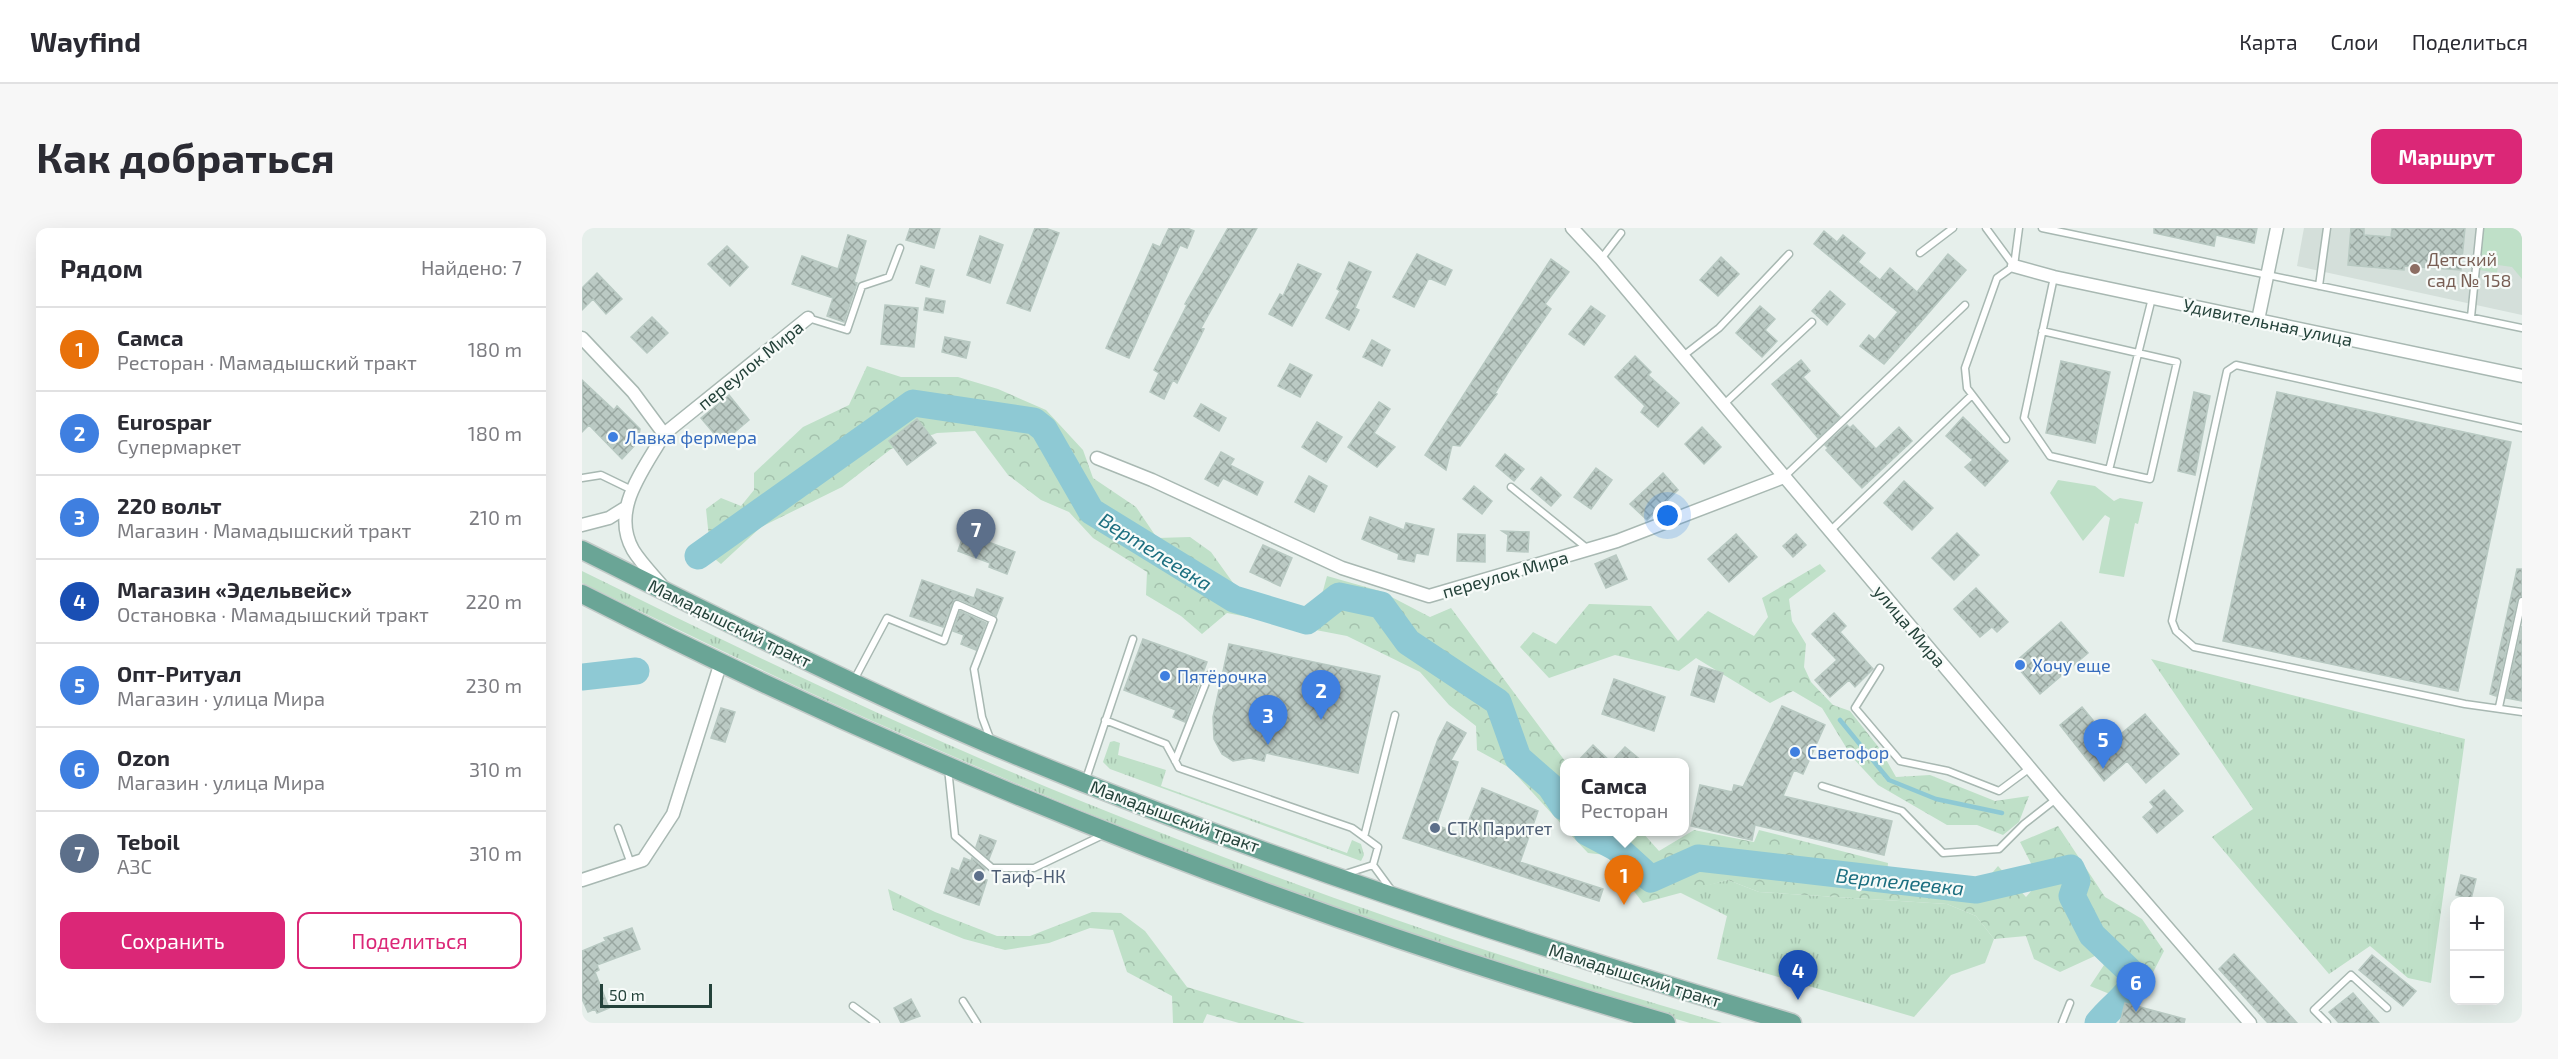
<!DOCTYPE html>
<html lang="ru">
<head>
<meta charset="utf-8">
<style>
	:root { --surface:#fff; --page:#f7f7f7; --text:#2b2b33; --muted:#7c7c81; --line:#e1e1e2; --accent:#db2777 }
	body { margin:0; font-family:"Exo 2",sans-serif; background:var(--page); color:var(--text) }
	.controls { position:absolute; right:18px; bottom:18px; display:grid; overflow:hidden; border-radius:12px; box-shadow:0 6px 24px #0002 }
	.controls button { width:54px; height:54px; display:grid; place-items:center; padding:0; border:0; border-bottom:2px solid var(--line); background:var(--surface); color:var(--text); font:30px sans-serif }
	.scale { position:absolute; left:18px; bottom:15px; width:112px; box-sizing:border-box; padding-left:6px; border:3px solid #24423a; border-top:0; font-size:16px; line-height:21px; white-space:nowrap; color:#24423a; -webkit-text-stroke:4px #f7fbf9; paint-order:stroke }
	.you { position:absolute; left:1086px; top:288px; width:21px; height:21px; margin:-15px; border:4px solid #fff; border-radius:50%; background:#1a73e8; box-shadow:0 0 0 9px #1a73e833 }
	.badge { display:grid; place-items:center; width:39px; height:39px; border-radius:50%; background:var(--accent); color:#fff; font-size:20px; font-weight:700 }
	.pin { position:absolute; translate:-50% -50px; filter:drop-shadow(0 2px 3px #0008) }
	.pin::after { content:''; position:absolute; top:32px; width:21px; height:18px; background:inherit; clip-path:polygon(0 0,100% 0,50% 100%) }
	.popup { position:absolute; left:978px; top:530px; width:129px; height:78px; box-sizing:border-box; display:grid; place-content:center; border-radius:12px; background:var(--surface); filter:drop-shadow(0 2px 4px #0005); font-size:20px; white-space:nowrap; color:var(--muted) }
	.popup b { font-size:22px; color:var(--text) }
	.popup::after { content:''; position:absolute; left:50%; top:100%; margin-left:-12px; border:12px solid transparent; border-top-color:var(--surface) }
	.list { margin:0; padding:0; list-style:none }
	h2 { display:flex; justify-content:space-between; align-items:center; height:78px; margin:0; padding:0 24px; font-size:26px }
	h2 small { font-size:20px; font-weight:400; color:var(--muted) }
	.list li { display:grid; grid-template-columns:39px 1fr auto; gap:18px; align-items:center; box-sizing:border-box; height:84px; padding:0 24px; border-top:2px solid var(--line) }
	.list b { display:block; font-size:22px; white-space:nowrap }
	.list p { margin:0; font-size:20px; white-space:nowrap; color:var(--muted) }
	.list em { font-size:20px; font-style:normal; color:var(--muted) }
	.actions { display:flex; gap:12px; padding:18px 24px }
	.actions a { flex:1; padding:14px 0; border:2px solid var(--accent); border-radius:12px; text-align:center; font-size:21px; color:var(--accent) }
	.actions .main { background:var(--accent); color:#fff }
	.map { position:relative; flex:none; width:1940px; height:795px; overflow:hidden; border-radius:12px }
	header { display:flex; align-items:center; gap:36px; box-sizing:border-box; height:84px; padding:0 30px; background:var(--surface); border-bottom:2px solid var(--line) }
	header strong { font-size:28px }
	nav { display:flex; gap:33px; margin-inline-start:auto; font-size:21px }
	.intro { display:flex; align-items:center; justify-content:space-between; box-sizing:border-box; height:144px; padding:0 36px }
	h1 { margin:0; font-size:42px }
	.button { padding:15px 27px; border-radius:12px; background:var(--accent); color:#fff; font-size:21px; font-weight:700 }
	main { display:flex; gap:36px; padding:0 36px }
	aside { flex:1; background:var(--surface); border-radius:12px; box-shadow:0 6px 24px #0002 }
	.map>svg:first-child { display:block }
	.built { fill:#d4dfda }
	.grass { fill:url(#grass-tufts) }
	.forest { fill:url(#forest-crowns) }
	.park { fill:#bfe0c8 }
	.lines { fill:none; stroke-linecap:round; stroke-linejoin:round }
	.stream { stroke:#8ec9d4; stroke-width:4.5 }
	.river { stroke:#8ec9d4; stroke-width:27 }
	.building { fill:url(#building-cross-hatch); stroke:#b8c9c2; stroke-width:1.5 }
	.lane-casing { stroke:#a8b8b2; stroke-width:9 }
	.street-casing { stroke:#a8b8b2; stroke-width:15 }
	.primary-casing { stroke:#c2cac8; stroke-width:21 }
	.lane { stroke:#fff; stroke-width:6 }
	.street { stroke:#fff; stroke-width:12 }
	.primary { stroke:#6aa596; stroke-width:18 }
	.education-dot { fill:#8d6e63; stroke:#f7fbf9; stroke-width:2 }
	.shop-dot { fill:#3f7fe0; stroke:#f7fbf9; stroke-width:2 }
	.service-dot { fill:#5c6f8a; stroke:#f7fbf9; stroke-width:2 }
	.labels { text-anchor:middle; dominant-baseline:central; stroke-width:4.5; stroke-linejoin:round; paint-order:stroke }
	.education-label { font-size:18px; fill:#785e54; stroke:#f7fbf9; text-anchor:start }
	.street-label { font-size:18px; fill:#24423a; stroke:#f7fbf9 }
	.shop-label { font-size:18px; fill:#366cbe; stroke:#f7fbf9; text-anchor:start }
	.service-label { font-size:18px; fill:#4e5e75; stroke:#f7fbf9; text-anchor:start }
	.water-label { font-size:20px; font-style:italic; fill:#1c6f80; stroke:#f7fbf9 }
</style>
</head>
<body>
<header>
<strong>Wayfind</strong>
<nav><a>Карта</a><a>Слои</a><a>Поделиться</a></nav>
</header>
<div class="intro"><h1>Как добраться</h1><a class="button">Маршрут</a></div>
<main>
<aside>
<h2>Рядом<small>Найдено: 7</small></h2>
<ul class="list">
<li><span class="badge" style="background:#e8710a">1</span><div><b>Самса</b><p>Ресторан · Мамадышский тракт</p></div><em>180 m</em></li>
<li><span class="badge" style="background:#3f7fe0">2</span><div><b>Eurospar</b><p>Супермаркет</p></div><em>180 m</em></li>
<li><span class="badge" style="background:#3f7fe0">3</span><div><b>220 вольт</b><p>Магазин · Мамадышский тракт</p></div><em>210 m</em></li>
<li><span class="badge" style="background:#1a4fb4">4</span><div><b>Магазин «Эдельвейс»</b><p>Остановка · Мамадышский тракт</p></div><em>220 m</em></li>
<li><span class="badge" style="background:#3f7fe0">5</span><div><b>Опт-Ритуал</b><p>Магазин · улица Мира</p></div><em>230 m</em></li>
<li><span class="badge" style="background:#3f7fe0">6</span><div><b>Ozon</b><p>Магазин · улица Мира</p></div><em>310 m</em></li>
<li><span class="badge" style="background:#5c6f8a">7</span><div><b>Teboil</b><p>АЗС</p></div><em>310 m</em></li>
</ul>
<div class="actions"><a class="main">Сохранить</a><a>Поделиться</a></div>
</aside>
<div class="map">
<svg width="1940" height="795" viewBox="0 0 1940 795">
	<defs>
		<pattern id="grass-tufts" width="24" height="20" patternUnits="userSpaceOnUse" patternTransform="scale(1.5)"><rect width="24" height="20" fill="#bfe0c8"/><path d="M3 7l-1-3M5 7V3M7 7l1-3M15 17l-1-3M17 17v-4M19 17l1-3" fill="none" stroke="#a4c1ad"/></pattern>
		<pattern id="forest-crowns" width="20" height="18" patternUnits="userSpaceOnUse" patternTransform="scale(1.5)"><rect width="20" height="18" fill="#bfe0c8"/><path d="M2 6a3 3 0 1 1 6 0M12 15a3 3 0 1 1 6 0" fill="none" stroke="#a4c1ad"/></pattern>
		<pattern id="building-cross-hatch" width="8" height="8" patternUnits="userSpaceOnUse" patternTransform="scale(1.5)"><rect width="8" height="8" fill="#bbcac4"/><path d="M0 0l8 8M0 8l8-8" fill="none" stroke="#98a6a0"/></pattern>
	</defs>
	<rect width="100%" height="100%" fill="#e6efeb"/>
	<!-- built -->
	<path class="built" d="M1722,0H1940V87L1715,38Z"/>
	<!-- grass -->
	<path class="grass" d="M0,343C164,424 329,504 499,573C708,658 923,733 1140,795H1108C840,718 575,619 320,506C212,459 106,406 0,355Z
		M1569,431L1883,511L1849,755L1826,750L1788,718L1747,746L1630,609L1671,581Z
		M532,513L538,515L536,527L584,542L579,558L765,625L770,612L779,616L782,627L779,633L528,541L521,534L528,514Z
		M1146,652L1177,664L1365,676L1394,688L1412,711L1403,735L1369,747L1332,789L1135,731L1145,688L1097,664Z"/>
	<!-- forest -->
	<path class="forest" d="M285,138L319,149H376L416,161L464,182L501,222L511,250L554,279L575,310L608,309L629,324L654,359L722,385L739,370L745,348L798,363L848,389L869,380L983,533L982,599L928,540L895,522L894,498L867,477L838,444L765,408L645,385L620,406L599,388L564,367L565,344L511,310L487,284L459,272L426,247L393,203L355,205L309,221L260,259L179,299L139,336L117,318L127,310L124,281L139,270L159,278L172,262V245L221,199L267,177Z
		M1238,336L1244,343L1207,371L1210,393L1224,416L1222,439L1229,454L1251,477L1268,483L1298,521L1314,549L1348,547L1413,573L1447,568L1437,594L1421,607L1395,597H1365L1296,557L1270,529L1240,480L1211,463L1188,475L1114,430L1097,443L1033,427L967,450L938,419L951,404L974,416L1007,376L1069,378L1096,413L1126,383L1172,408L1186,389L1180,370Z
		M1476,598L1523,669L1560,691L1582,723L1561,764L1535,769L1508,758L1522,737L1515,727L1478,744L1452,731L1444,708L1412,711L1394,688L1365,676L1177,664L1146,652L1061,675L1024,627L1006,625L986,604H1060L1077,623L1112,602L1172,614L1177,602L1306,635L1305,648L1400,657L1416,638L1444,669L1458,653L1438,614Z
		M306,661L353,684L415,708H448L510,684L539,685L563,703L605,759L723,795H657L625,786L621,795H591L590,768L545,744L531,702L508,700L467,715L423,722L382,711L311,682Z"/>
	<!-- park -->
	<path class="park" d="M1902,0H1940V51L1930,39L1916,37L1915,45L1898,42Z
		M1476,252L1513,258L1532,273L1538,270L1561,274L1556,296L1553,295L1542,349L1517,345L1528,290L1523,287L1501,313L1468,265Z"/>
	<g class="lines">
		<!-- stream -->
		<path class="stream" d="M1258,492L1307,552L1354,571L1420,585"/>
		<!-- river -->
		<path class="river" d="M116,328L331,175L452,193L462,201L509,283L652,371L725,393L757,368L799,377L826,414L916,474L936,530L968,558L982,579
			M0,449L54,443
			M1005,604L1035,620L1069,651L1116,630L1394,662L1489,640L1495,653L1490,668L1510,707L1555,750C1546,769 1529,778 1516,795"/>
	</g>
	<!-- building -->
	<path class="building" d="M328,0H358L352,20L324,12Z
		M453,0H463L477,5L448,83L425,75Z
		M587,0H605L612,3L605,20L598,17L547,130L524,120L571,16L578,19Z
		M646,0H675L619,100L622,101L595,155L591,152L582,171L568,164L577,145L572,142L605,77L603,76Z
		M1572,0H1675L1672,15L1634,7L1632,18L1572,5Z
		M1769,0H1782V7L1809,9L1810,0H1883L1879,42L1822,38V42L1766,37Z
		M1242,3L1255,14L1261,7L1283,25L1276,34L1298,52L1308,40L1335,64L1366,26L1384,42L1302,136L1278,118L1287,107L1293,112L1316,84L1232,16Z
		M266,7L284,13L272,54L275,55L262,94L245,88L251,70L210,56L220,28L256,41Z
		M398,8L421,17L408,55L385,47Z
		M145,18L166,39L148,58L126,36Z
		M835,26L870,42L863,57L847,50L832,79L811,69Z
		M1139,29L1157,46L1136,68L1118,52Z
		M969,31L987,44L963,76L969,81L930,138L913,165L915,166L878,218L870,217L864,242L843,227Z
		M767,34L789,44L773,80L777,82L767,102L744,90L758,63L755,61Z
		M716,36L739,46L710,98L687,86L698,66L701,68Z
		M339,38L352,42L347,59L334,55Z
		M15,45L40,71L24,86L11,71L0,82V60Z
		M1248,63L1263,76L1245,97L1230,83Z
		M344,70L363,73L361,85L342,82Z
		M303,77L336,80L332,119L299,116Z
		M1009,78L1023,88L1002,117L987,106Z
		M1178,78L1193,91L1183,102L1195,113L1180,129L1154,105Z
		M70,89L86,105L65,125L49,109Z
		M363,109L388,114L384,130L360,124Z
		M790,112L808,122L800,138L781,129Z
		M1053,128L1069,144L1066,147L1097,175L1076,199L1059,184L1063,178L1033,149Z
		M1219,132L1228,143L1221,149L1258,189L1236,210L1190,156Z
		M1479,133L1528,144L1513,215L1464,205Z
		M708,136L730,147L718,169L696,158Z
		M0,152L32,182L35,178L58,201L56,214L40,231L7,197L0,204Z
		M1612,164L1628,168L1613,247L1596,243Z
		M1695,164L1929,214L1876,463L1641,413Z
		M147,167L167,192L140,215L119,190Z
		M797,174L808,181L792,205L813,219L795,239L766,219Z
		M619,176L644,190L637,203L612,188Z
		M1381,189L1426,233L1403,258L1383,239L1391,232L1364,208Z
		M335,191L354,215L325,237L307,213Z
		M735,194L760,209L744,234L720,219Z
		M1265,197L1268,200L1271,197L1294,221L1317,199L1330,213L1280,260L1244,222L1246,220L1243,217Z
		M1120,199L1139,219L1122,236L1103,216Z
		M639,224L652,231L648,237L681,254L675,267L641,250L636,258L623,251Z
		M923,226L942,241L932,253L914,238Z
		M1014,240L1030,252L1009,281L992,269Z
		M1081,245L1096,262L1065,292L1048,276Z
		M727,248L745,258L732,284L713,274Z
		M959,249L979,267L969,278L949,261Z
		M1322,253L1351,280L1330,302L1302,275Z
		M892,258L910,273L900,286L881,271Z
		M788,289L822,302L824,295L852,301L846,327L834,325L832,334L816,331L817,326L780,311Z
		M920,303L947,304L946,324L925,323L926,307Z
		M382,305L433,324L425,346L407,339L408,335L376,323Z
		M1375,305L1397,327L1372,352L1350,330Z
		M876,306L903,307V334L875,333Z
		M1154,306L1175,329L1147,354L1126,331Z
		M1214,306L1224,317L1211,329L1201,318Z
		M681,317L710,330L698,358L668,344Z
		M1034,327L1045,351L1024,360L1013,336Z
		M1935,341H1940V368L1935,372L1914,468L1908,466Z
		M340,352L392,370L395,361L421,370L414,388L377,371L372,372L361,399L328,388Z
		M1394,360L1426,394L1415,404L1410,399L1398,409L1372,381Z
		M378,383L404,395L394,422L379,416L382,407L371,403Z
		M1252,385L1264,398L1258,404L1291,441L1273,459L1267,452L1248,469L1233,452L1255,432L1230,406Z
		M1479,394L1506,425L1458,466L1432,435Z
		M1940,398V473L1924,470Z
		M561,411L625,434L603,494L591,489L594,482L542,462Z
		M647,416L798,448L776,545L684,525L682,533L668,530L651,533L640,526L632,511L631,489Z
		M1117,438L1141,445L1132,474L1109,467Z
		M1032,451L1083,469L1072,503L1020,486Z
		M1200,478L1243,497L1221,546L1212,542L1201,568L1310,593L1302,627L1173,597L1170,612L1109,598L1118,557L1150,564L1152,557L1161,559Z
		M1500,479L1529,514L1563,486L1597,526L1564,555L1545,533L1522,553L1478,497Z
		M139,480L153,484L143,514L129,510Z
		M865,494L884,505L869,532L876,534L854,597L881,607L900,560L956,583L938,634L1021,661L1017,673L821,610L856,511Z
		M1011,517L1029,534L1043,519L1061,534H995Z
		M1582,562L1601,583L1575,605L1561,589L1572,579L1568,574Z
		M398,607L414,613L407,631L394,619Z
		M382,630L389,633L390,630L403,641L400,651L405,652L397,677L362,665L370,640L377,643Z
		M1879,647L1894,651L1889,671L1874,667Z
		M50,700L58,721L15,737L17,742L13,744L27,780L15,785L13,781L6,784L0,771V723L24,713L22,710Z
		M1652,726L1715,795H1686L1637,741Z
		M1790,727L1834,763L1821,778L1777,742Z
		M1771,765L1797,795H1757L1747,784Z
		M329,771L338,788L319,795L312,780Z
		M1543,775L1603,791L1602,795H1538Z"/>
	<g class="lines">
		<defs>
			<path id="lane" d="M1404,0L1432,38
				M1460,0L1940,100
				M1338,25L1371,0
				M1019,31L1039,5
				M1432,38L1437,0
				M1472,49L1442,190L1468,228L1527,242L1570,70
				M1737,58L1745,0
				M1889,89L1898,0
				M226,90L265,102L280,58L307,49L318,20
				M1460,103L1595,134L1568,251L1527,242
				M1101,128L1137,100L1207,26
				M1141,177L1230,94
				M1940,200L1654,137L1645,143L1590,393L1594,403L1612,419L1883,476L1940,484
				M1424,211L1385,160L1383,140L1415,50L1432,38
				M1202,249L1383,77
				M0,250L19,247L50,262
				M929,259L1006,321
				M1248,303L1390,167
				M1298,440L1273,480L1318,533L1366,543L1417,563L1448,540
				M272,452L305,390L362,413L375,376L411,392L392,441L400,489L409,513
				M1917,479L1940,373
				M523,492L584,516L597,540L770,600L796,619L791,637
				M593,533L627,447
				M366,540L373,608L410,640H452L521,607
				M503,554L551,411
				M1240,558L1320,583L1361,625L1417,621L1442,596L1474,571
				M36,600L49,636
				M782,609L813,487
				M791,637L810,663
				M763,646L791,637
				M381,773L395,795
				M271,778L294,795
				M1480,795L1488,775
				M1745,795L1732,782L1769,747L1805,780"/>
			<path id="street" d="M990,0L1019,31L1474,571L1668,795
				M1432,38L1472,49L1940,148
				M1676,92L1695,0
				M0,110L51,164L82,206C62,242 28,281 51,322C59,335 71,347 81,359
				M82,206L226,90
				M515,230L570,252L760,340L847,368L1035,313L1202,249
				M0,297L27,290L43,280
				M0,652L61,632L91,586L139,434"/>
			<path id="primary" d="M0,322C135,389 269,457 407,516C668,626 939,714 1210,795
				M0,366C346,543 711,687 1084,795"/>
		</defs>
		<!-- lane casing -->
		<use href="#lane" class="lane-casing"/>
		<!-- street casing -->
		<use href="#street" class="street-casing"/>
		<!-- primary casing -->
		<use href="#primary" class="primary-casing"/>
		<!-- lane -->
		<use href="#lane" class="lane"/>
		<!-- street -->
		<use href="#street" class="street"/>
		<!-- primary -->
		<use href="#primary" class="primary"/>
	</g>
	<!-- markers -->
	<circle class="education-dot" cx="1833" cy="41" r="6"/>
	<g class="shop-dot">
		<circle cx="31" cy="209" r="6"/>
		<circle cx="1438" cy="437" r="6"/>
		<circle cx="583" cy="448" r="6"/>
		<circle cx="1213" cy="524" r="6"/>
	</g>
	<g class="service-dot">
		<circle cx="853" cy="600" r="6"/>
		<circle cx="397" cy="648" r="6"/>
	</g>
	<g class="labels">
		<!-- education labels -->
		<g class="education-label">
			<text x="1845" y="31">Детский<tspan x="1845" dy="21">сад № 158</tspan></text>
		</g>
		<!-- street labels -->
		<g class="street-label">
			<text transform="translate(1686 94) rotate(12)">Удивительная улица</text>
			<text transform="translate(168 137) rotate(-39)">переулок Мира</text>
			<text transform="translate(923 346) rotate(-16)">переулок Мира</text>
			<text transform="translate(148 395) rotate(26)">Мамадышский тракт</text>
			<text transform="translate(1328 398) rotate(50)">улица Мира</text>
			<text transform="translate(593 588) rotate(20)">Мамадышский тракт</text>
			<text transform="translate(1053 747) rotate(17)">Мамадышский тракт</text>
		</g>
		<!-- shop labels -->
		<g class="shop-label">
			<text x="43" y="209">Лавка фермера</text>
			<text x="1450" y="437">Хочу еще</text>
			<text x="595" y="448">Пятёрочка</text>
			<text x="1225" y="524">Светофор</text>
		</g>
		<!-- service labels -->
		<g class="service-label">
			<text x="865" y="600">СТК Паритет</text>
			<text x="409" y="648">Таиф-НК</text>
		</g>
		<!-- water labels -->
		<g class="water-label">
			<text transform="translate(574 323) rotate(32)">Вертелеевка</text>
			<text transform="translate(1318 653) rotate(6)">Вертелеевка</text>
		</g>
	</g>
</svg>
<div class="controls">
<button>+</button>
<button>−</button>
</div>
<div class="scale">50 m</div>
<div class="you"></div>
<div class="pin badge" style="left:1042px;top:677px;background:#e8710a">1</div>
<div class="popup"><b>Самса</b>Ресторан</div>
<div class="pin badge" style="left:739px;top:492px;background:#3f7fe0">2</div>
<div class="pin badge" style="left:686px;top:517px;background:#3f7fe0">3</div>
<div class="pin badge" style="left:1216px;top:772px;background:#1a4fb4">4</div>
<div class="pin badge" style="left:1521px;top:541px;background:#3f7fe0">5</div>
<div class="pin badge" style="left:1554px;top:784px;background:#3f7fe0">6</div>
<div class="pin badge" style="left:394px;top:331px;background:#5c6f8a">7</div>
</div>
</main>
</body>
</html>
